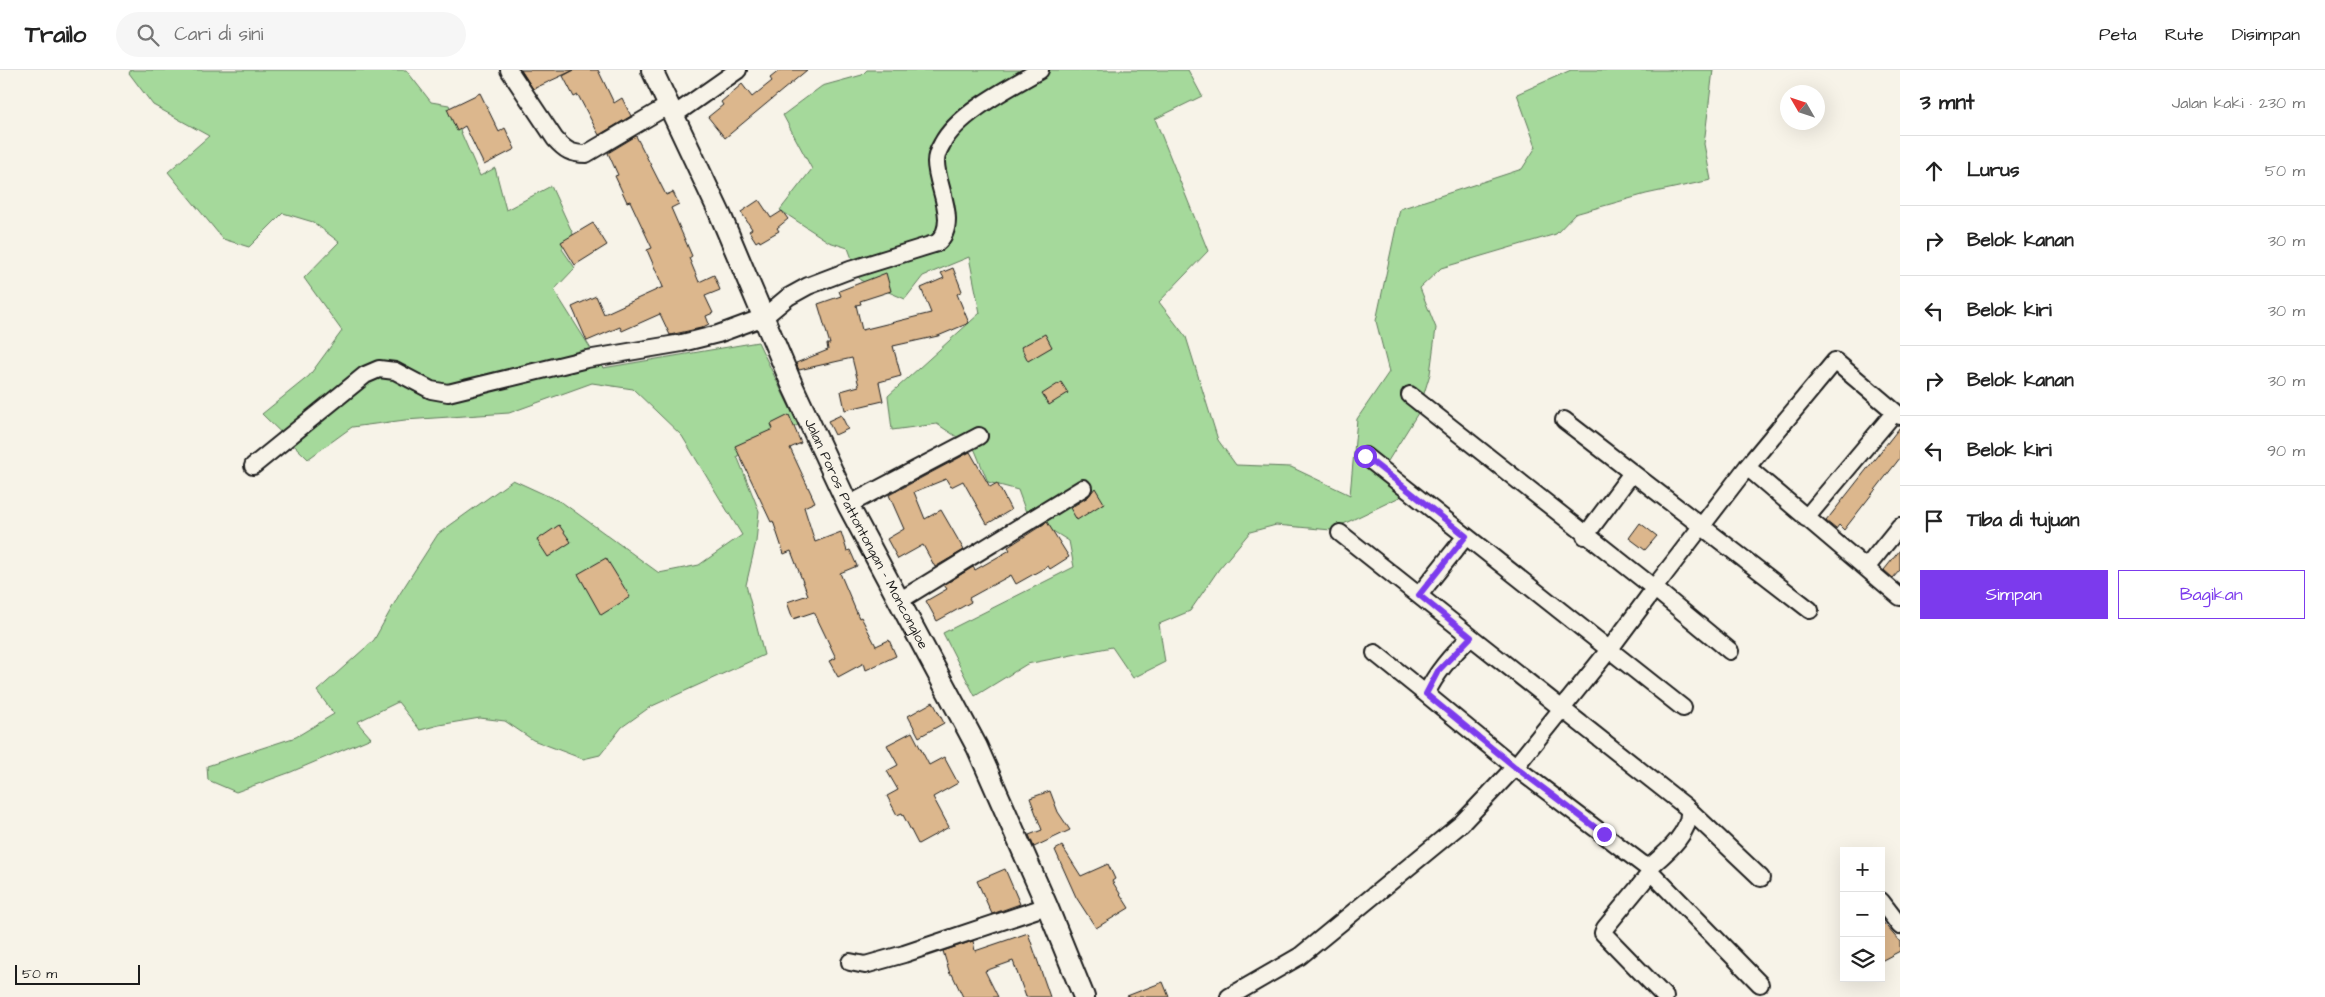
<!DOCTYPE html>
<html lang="id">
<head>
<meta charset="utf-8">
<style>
	:root { --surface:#fff; --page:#f6f6f6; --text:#222; --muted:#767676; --line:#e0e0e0; --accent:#7c3aed }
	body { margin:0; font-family:"Architects Daughter",sans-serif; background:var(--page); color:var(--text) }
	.controls { position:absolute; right:15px; bottom:15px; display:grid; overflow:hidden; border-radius:0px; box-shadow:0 5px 20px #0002 }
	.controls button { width:45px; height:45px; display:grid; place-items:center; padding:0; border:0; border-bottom:1px solid var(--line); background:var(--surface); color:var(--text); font:25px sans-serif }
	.compass { position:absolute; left:1780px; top:15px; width:45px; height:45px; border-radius:50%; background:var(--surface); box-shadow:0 5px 20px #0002; rotate:309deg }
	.scale { position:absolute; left:15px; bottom:12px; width:125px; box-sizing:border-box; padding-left:5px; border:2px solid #1c1c1c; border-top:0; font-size:14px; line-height:18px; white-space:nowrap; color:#1c1c1c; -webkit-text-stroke:4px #f7f3e8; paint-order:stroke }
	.stop { position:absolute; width:15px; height:15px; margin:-11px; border:4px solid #7c3aed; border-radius:50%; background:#fff }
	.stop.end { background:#7c3aed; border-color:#fff; box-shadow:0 1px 5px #0008 }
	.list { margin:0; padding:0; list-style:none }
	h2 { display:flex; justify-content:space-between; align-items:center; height:65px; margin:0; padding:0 20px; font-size:21px }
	h2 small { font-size:16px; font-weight:400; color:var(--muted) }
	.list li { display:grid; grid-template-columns:32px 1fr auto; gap:15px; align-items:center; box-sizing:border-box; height:70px; padding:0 20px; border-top:1px solid var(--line) }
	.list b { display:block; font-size:19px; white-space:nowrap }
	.list em { font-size:16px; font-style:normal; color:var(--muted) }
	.actions { display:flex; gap:10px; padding:15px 20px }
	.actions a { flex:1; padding:11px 0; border:1px solid var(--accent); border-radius:0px; text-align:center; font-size:18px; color:var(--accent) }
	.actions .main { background:var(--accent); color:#fff }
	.icon { flex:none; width:28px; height:28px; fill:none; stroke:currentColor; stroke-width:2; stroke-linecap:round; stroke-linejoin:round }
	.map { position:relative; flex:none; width:1900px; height:927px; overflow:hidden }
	header { display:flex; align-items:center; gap:30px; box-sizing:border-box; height:70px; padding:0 25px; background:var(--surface); border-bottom:1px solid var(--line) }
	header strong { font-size:24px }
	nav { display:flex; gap:28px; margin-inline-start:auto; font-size:18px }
	.search { width:350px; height:45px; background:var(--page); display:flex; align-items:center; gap:12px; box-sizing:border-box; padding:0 18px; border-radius:28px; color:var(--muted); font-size:19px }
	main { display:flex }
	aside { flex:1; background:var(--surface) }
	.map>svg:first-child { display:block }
	.green { fill:#a5d99b; stroke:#607a5c }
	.building { fill:#dcb78d; stroke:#1c1c1c }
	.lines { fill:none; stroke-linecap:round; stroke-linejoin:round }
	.minor-casing { stroke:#1c1c1c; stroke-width:20 }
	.tertiary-casing { stroke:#1c1c1c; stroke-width:24 }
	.minor { stroke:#f7f3e8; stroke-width:16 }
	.tertiary { stroke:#f7f3e8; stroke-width:20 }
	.route { stroke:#7c3aed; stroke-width:6 }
	.labels { text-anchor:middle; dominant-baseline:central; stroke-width:4.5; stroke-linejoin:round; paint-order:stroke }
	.street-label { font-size:14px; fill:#1c1c1c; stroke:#f7f3e8 }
</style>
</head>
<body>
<header>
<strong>Trailo</strong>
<div class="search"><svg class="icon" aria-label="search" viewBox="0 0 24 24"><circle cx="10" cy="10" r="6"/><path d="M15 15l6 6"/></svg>Cari di sini</div>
<nav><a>Peta</a><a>Rute</a><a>Disimpan</a></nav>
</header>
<main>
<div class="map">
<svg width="1900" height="927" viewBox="0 0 1900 927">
	<rect width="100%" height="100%" fill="#f7f3e8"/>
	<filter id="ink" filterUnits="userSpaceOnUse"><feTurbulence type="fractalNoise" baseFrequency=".02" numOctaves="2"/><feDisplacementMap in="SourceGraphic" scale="10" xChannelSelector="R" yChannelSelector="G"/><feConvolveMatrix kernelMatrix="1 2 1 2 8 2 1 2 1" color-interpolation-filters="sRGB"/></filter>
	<g filter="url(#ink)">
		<!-- green -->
		<path class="green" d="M131,0H406L431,32L449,35L480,106L495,98L506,140L551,116L573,164L562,179L575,198L554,220L603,298L758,272L798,355L737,386L759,441L756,472L746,515L764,585L650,637L622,657L600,685L583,689L533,670L505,651L480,648L439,655L420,660L398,632L357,652L371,668L291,702L236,722L208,710L207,696L296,667L334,644L317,621L374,570L399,525L438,464L513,410L563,433L659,503L699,495L742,465L682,366L633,319L592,313L509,343L405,350L352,357L308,389L262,344L309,306L342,261L304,208L339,172L313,152L283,143L249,177L223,169L168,102L209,66L153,35L129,3Z
			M867,0H1188L1202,26L1155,49L1208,181L1159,232L1186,267L1218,370L1236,395L1291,397L1350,425L1357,349L1389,302L1376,251L1400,139L1522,99L1536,77L1517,24L1571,0H1713L1704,74L1711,110L1646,124L1575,144L1556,164L1441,198L1420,218L1436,258L1430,304L1418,343L1378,407L1406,424L1331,460L1276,455L1250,462L1219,499L1190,541L1159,554L1165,592L1133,608L1112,577L1027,594L975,626L943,563L1074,497L1069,471L1027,445L1018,420L988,412L974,378L937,354L892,360L888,326L980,243L969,187L923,206L905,229L860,210L848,178L829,172L780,140L812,99L783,45L822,16L862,5Z"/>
		<!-- building -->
		<path class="building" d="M521,0H574L533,19Z
			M574,0H598L614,33L622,28L631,46L599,65L578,25L574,27L563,6Z
			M780,0H807L725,68L708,47L723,35L721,32L742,14L752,27L772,11L770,8Z
			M480,23L499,62L505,58L515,79L484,95L465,56L457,61L447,39Z
			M636,66L666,125L673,122L679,134L671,138L692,186L689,188L699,212L714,205L720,220L705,226L713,243L706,246L709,254L701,258L670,265L660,244L622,261L620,257L587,271L572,237L596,226L604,244L663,217L647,180L652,178L630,131L627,132L615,106L618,105L608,83Z
			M759,130L771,148L782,141L788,149L777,158L779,161L760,172L759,170L756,172L749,161L752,159L741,142Z
			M593,153L607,175L575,195L561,172Z
			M953,198L962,221L957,224L969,253L938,266L893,276L901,306L879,312L883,331L845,340L841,321L859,316L852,288L799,300L796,293L828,280L827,274H830L818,234L841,226L839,221L886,203L891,221L860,231L861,234L856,235L862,260L931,243L921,218L944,208L941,203Z
			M1045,264L1052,277L1028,291L1021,277Z
			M1061,312L1068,323L1049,335L1042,324Z
			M789,345L801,373L790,378L815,432L804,437L815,472L841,462L847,481L850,480L857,496L840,503L859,548L861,547L876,576L889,570L896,586L866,600L864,593L838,607L829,591L836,588L814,542L793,549L787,532L808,525L791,481L784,484L773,451L771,452L735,376L773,359L771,354Z
			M841,345L848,359L835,365L828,351Z
			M1900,357V388L1844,460L1839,455L1836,459L1826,451Z
			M970,382L990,417L997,413L1011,440L987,454L963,411L951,417L946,409L914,422L925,449L941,440L964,480L935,497L923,475L898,489L887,469L904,459L889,425Z
			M1095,418L1104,433L1077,450L1070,438L1088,427Z
			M1047,452L1069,487L1050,499L1048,496L1016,514L1011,505L969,528L971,532L937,551L926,531L947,519L944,515L973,497L975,500L1010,480L1008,477Z
			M1640,453L1657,466L1645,480L1629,468Z
			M559,455L571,472L548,487L537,470Z
			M1900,480V500L1893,508L1884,500Z
			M606,488L630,527L601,545L578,504Z
			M933,632L944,653L919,667L908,646Z
			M912,662L929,695L944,687L958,713L933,727L949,757L918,774L902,743L897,745L887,726L898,720L887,701L898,695L887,675Z
			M1050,721L1058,742L1070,760L1034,777L1029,765L1042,760L1030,728Z
			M1062,776L1081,806L1108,794L1115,809L1112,811L1129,838L1096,858L1076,827L1055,780Z
			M1005,799L1020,834L992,844L977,811Z
			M1881,850L1900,872V881L1881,891Z
			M1028,863L1050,927H1026L1013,891L985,901L998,927H963L952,904H950L943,881L973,871L975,881Z
			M1163,912L1169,927H1127V926Z"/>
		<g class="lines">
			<defs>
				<path id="minor" d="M509,0L555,69C565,80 571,84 586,84L669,35
					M674,45L738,0
					M1410,325L1654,518L1730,581
					M1564,350L1810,540
					M1365,386L1683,638
					M253,396L365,305L379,299L395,301L431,320L448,323L587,289L682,273L718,264L764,247L788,227L808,216L850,200L937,173C960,153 936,116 936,92C936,86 939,79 942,74C958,43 1011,17 1040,0
					M1747,397L1900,527
					M848,435L979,366
					M1806,448L1895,342
					M1340,463L1471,567
					M1585,466L1632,403
					M1866,498L1900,456
					M1654,518L1747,397L1835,291L1900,346
					M1419,525L1466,466
					M899,531L1083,418
					M1375,583L1426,624
					M1689,740C1691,762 1667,782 1652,795L1645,796L1515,697L1426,624C1437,601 1452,584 1471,567L1685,736L1761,808
					M1645,796L1760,914
					M1651,802L1605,858L1603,863L1665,927
					M1881,831L1900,856
					M850,892L865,895L904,884L1047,836
					M1229,927L1300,886L1461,754L1515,697L1609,580L1655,518"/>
				<g id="tertiary">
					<path id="s1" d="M652,0L720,144L793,317L848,435L977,677L1047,836L1084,927"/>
				</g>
			</defs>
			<!-- minor casing -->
			<use href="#minor" class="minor-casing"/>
			<!-- tertiary casing -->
			<use href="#tertiary" class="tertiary-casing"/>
			<!-- minor -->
			<use href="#minor" class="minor"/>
			<!-- tertiary -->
			<use href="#tertiary" class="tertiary"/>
		</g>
	</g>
	<g class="lines" filter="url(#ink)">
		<!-- route -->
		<path class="route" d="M1365,386L1466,466L1419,525L1471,567L1438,601L1426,624L1515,697L1604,764"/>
	</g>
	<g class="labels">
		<!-- street labels -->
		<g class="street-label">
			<text stroke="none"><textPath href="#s1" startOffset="511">Jalan Poros Pattontongan - Moncongloe</textPath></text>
		</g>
	</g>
</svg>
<div class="controls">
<button>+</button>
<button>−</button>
<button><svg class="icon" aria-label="layers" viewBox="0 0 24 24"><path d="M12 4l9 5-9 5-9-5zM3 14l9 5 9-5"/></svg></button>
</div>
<svg class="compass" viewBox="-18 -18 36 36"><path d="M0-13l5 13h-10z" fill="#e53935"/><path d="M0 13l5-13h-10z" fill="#767676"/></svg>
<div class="scale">50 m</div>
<div class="stop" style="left:1365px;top:386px"></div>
<div class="stop end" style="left:1604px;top:764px"></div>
</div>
<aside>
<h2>3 mnt<small>Jalan kaki · 230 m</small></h2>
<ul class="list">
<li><svg class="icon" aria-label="ahead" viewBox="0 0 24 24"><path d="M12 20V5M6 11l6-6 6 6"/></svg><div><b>Lurus</b></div><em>50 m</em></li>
<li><svg class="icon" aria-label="right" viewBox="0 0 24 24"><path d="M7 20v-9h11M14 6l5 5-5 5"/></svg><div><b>Belok kanan</b></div><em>30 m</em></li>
<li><svg class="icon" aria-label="left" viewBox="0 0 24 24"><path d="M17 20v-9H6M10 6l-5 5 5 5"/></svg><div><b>Belok kiri</b></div><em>30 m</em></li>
<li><svg class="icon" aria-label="right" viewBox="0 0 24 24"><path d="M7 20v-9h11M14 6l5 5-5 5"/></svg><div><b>Belok kanan</b></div><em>30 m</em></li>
<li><svg class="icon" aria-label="left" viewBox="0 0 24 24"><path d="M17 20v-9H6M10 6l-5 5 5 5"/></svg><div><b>Belok kiri</b></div><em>90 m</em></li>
<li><svg class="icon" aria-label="arrive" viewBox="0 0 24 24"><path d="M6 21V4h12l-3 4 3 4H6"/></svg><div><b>Tiba di tujuan</b></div></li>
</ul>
<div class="actions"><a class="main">Simpan</a><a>Bagikan</a></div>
</aside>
</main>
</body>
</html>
